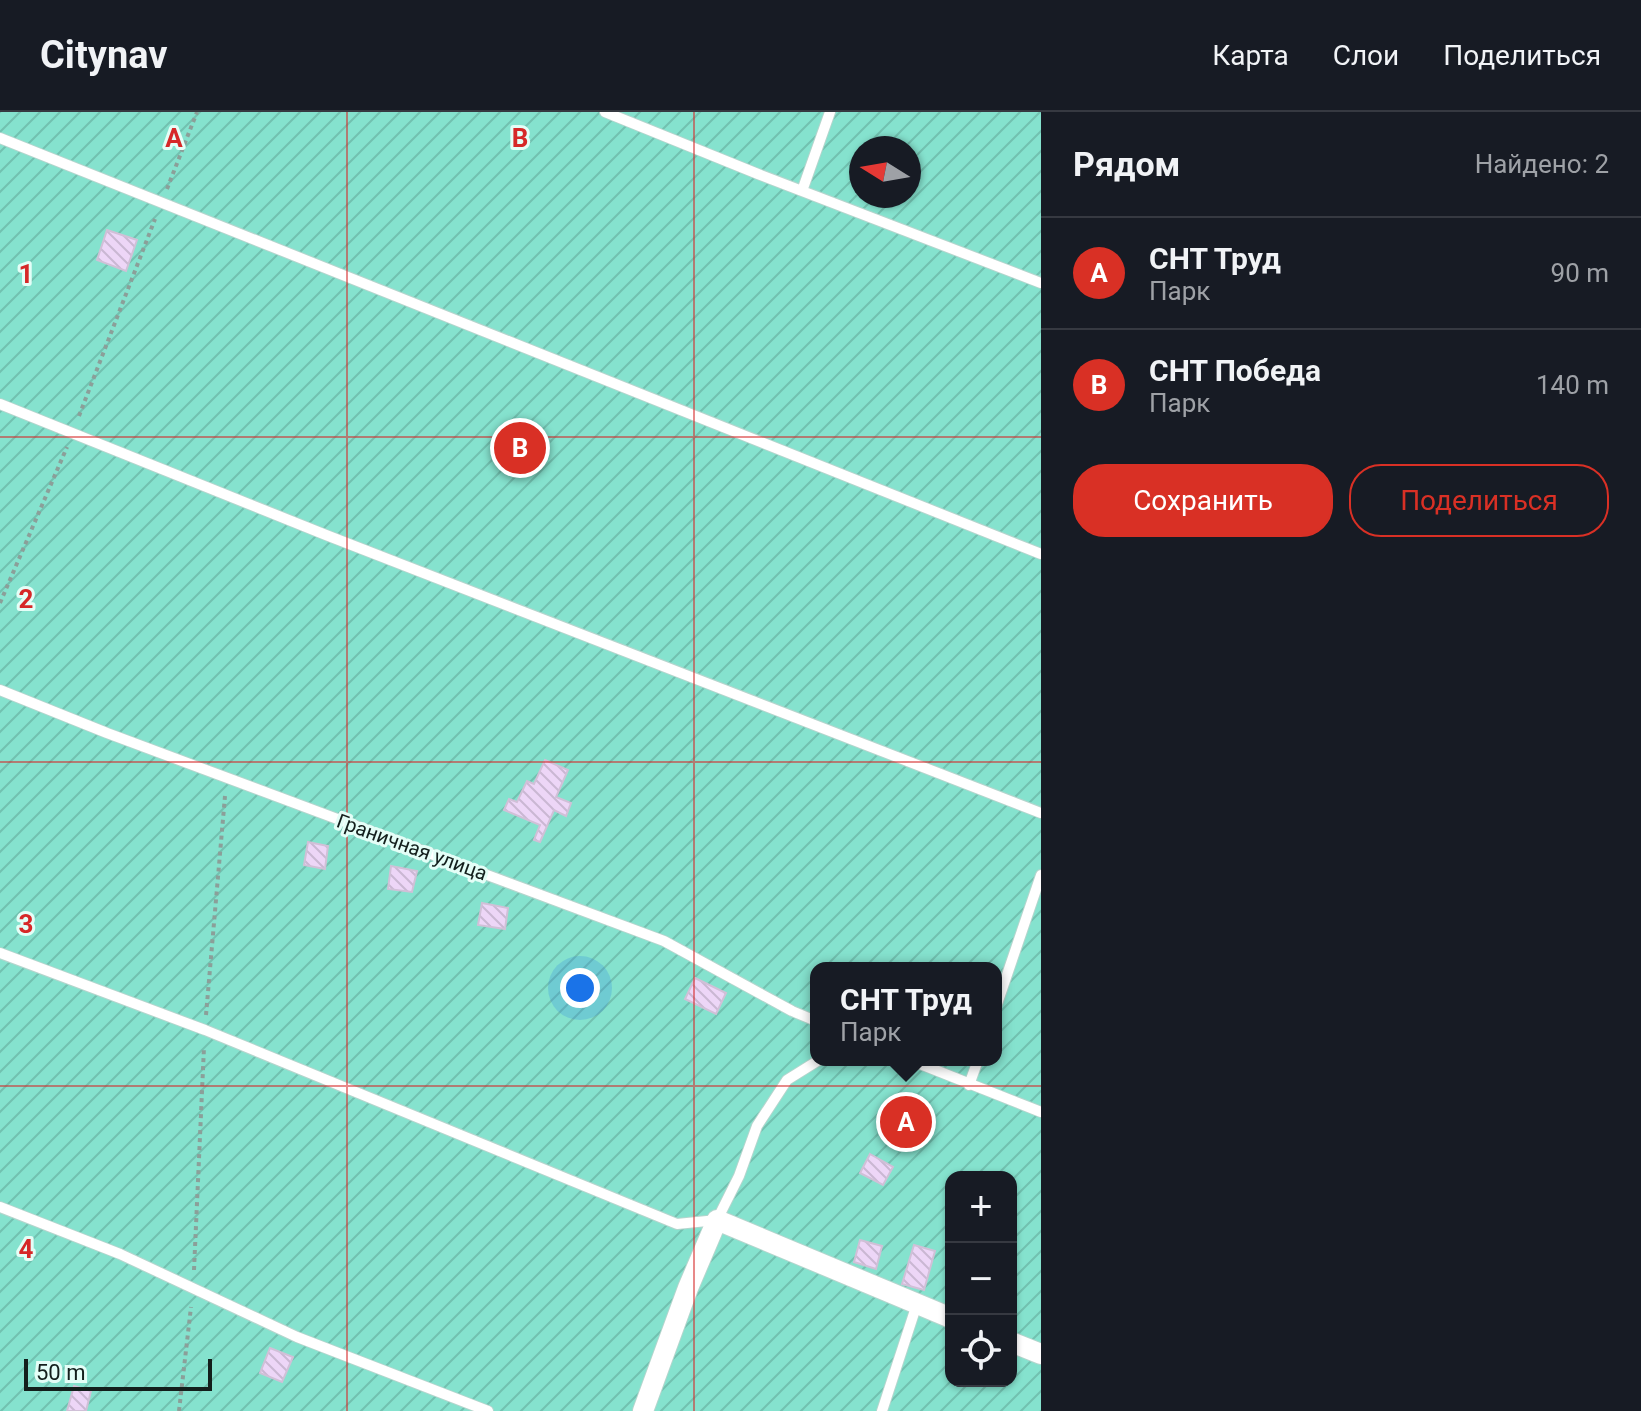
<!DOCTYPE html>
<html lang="ru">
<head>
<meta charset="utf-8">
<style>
	:root { --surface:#171b24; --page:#20242c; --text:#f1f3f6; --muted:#9ea1a6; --line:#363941; --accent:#d93025 }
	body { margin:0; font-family:Roboto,sans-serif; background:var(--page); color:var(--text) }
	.controls { position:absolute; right:24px; bottom:24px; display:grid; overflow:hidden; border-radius:16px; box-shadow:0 2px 6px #0004 }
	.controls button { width:72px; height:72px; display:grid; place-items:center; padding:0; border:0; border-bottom:2px solid var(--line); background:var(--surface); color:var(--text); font:40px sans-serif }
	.compass { position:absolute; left:849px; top:24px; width:72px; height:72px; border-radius:50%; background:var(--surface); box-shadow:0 2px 6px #0004; rotate:281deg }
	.scale { position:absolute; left:24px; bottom:20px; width:188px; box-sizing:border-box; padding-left:8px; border:4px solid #131f1c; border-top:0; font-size:22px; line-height:28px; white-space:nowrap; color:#131f1c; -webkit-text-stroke:6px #e4fef7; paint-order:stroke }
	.you { position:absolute; left:580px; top:876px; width:28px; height:28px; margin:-20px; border:6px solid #fff; border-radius:50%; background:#1a73e8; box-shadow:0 0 0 12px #1a73e833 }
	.badge { display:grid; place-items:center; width:52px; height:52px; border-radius:50%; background:var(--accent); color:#fff; font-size:26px; font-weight:700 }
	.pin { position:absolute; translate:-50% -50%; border:4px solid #fff; box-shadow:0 2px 8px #0006 }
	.popup { position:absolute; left:810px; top:850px; width:192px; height:104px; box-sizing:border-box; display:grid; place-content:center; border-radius:16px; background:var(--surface); filter:drop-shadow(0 2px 6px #0005); font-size:26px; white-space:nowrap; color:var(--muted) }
	.popup b { font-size:30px; color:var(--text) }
	.popup::after { content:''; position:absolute; left:50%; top:100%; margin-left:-16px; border:16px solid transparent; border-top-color:var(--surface) }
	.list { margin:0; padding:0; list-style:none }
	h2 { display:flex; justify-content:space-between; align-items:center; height:104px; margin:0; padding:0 32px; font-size:34px }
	h2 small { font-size:26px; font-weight:400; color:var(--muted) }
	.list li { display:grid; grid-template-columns:52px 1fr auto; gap:24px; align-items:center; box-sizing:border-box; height:112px; padding:0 32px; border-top:2px solid var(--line) }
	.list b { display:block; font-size:30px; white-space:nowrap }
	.list p { margin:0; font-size:26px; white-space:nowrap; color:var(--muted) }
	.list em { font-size:26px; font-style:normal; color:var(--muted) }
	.actions { display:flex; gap:16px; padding:24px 32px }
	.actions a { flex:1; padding:18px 0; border:2px solid var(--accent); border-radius:32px; text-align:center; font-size:28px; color:var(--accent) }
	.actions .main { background:var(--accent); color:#fff }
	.icon { flex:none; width:44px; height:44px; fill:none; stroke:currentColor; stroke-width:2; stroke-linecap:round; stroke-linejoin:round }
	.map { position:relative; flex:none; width:1041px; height:1299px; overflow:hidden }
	header { display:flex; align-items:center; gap:48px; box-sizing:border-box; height:112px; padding:0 40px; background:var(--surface); border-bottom:2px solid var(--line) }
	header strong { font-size:38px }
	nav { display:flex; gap:44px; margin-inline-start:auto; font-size:28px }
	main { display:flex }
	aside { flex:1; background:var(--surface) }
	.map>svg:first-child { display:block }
	.garden { fill:url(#garden-furrows); fill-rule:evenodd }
	.building { fill:url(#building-back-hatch); stroke:#d0c0d7; stroke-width:2 }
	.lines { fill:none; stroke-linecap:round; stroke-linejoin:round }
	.service-casing { stroke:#b5d5cd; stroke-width:12 }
	.minor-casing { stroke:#b5d5cd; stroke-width:22 }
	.path { stroke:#8b9f99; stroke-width:4; stroke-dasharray:4 4; stroke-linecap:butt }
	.service { stroke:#fff; stroke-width:10 }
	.minor { stroke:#fff; stroke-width:20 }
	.grid { fill:none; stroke:#d62828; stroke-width:2; stroke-opacity:0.55 }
	.labels { text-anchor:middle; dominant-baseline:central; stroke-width:6; stroke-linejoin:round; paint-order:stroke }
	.street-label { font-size:20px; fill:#131f1c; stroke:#e4fef7 }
	.grid-label { font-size:26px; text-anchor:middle; font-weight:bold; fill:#d62828; stroke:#e4fef7; stroke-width:6; stroke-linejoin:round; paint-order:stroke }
</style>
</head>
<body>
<header>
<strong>Citynav</strong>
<nav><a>Карта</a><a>Слои</a><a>Поделиться</a></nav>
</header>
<main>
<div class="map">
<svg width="1041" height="1299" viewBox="0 0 1041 1299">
	<defs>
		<pattern id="garden-furrows" width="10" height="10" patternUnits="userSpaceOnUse" patternTransform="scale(2)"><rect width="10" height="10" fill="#85e2ce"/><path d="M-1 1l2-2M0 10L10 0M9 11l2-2" fill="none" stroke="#72c1b0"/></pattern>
		<pattern id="building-back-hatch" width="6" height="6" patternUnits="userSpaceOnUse" patternTransform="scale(2)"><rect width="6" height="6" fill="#edd6f7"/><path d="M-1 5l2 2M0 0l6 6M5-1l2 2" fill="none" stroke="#cab7d3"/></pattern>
	</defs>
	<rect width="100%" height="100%" fill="#e4fef7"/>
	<!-- garden -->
	<path class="garden" d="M0,0H1041V1299H0ZM861,36H909V84H861ZM816,856H996V948H816ZM951,1065H1011V1269H951Z"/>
	<!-- building -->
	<path class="building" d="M107,118L137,128L126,159L97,148Z
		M545,648L568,658L556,685L571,691L566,704L554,698L540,730L534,728L540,713L504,698L509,687L517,690L527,669L534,672Z
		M308,730L328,734L325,757L304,753Z
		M391,754L417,759L412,780L388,777Z
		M482,791L508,796L505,817L478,813Z
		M695,866L726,881L716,902L685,887Z
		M870,1042L893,1055L883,1073L860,1061Z
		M860,1128L882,1134L876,1157L854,1150Z
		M914,1133L935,1139L924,1178L902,1172Z
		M270,1236L293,1245L282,1270L260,1261Z
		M74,1274L91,1279L86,1299H67Z"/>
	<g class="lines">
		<defs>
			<path id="service" d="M605,0L758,62L1041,171
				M0,26L1041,442
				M802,79L830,0
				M0,292L326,423L1041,701
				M0,578L107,621L664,829L792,899L816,909
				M0,841L205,918L677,1112L717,1108L739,1064L757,1014L787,968L819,948
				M996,895L1041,763
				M910,948L1041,1000
				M969,973L978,948
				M0,1095L120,1142L297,1225L488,1299
				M882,1299L917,1192"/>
			<path id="minor" d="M1011,1230L1041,1242
				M643,1299L688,1176L717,1108L951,1206"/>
		</defs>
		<!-- service casing -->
		<use href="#service" class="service-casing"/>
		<!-- minor casing -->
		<use href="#minor" class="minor-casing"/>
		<!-- path -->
		<path class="path" d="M167,77L197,0
			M79,304L155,107
			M0,491L67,335
			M206,903L225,684
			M194,1158L204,935
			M179,1299L191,1195"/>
		<!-- service -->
		<use href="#service" class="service"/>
		<!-- minor -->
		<use href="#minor" class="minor"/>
	</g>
	<!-- grid -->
	<path class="grid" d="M347,0V1299M694,0V1299M0,325H1041M0,650H1041M0,974H1041"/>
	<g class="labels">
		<!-- street labels -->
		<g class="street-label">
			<text transform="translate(412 735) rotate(20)">Граничная улица</text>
		</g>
	</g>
	<g class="grid-label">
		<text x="174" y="35">A</text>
		<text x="520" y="35">B</text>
		<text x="26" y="171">1</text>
		<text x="26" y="496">2</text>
		<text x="26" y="821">3</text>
		<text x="26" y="1146">4</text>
	</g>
</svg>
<div class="controls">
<button>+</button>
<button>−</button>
<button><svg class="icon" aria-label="locate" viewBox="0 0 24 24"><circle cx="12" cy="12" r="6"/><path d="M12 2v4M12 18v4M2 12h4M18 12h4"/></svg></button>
</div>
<svg class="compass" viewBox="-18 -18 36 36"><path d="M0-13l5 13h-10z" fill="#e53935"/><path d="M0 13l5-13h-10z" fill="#9ea1a6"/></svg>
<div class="scale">50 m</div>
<div class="you"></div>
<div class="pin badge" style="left:906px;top:1010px">A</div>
<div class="popup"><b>СНТ Труд</b>Парк</div>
<div class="pin badge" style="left:520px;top:336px">B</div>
</div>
<aside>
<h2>Рядом<small>Найдено: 2</small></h2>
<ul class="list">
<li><span class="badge">A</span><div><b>СНТ Труд</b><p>Парк</p></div><em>90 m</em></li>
<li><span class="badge">B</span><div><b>СНТ Победа</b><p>Парк</p></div><em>140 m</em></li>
</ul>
<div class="actions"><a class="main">Сохранить</a><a>Поделиться</a></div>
</aside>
</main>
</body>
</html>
